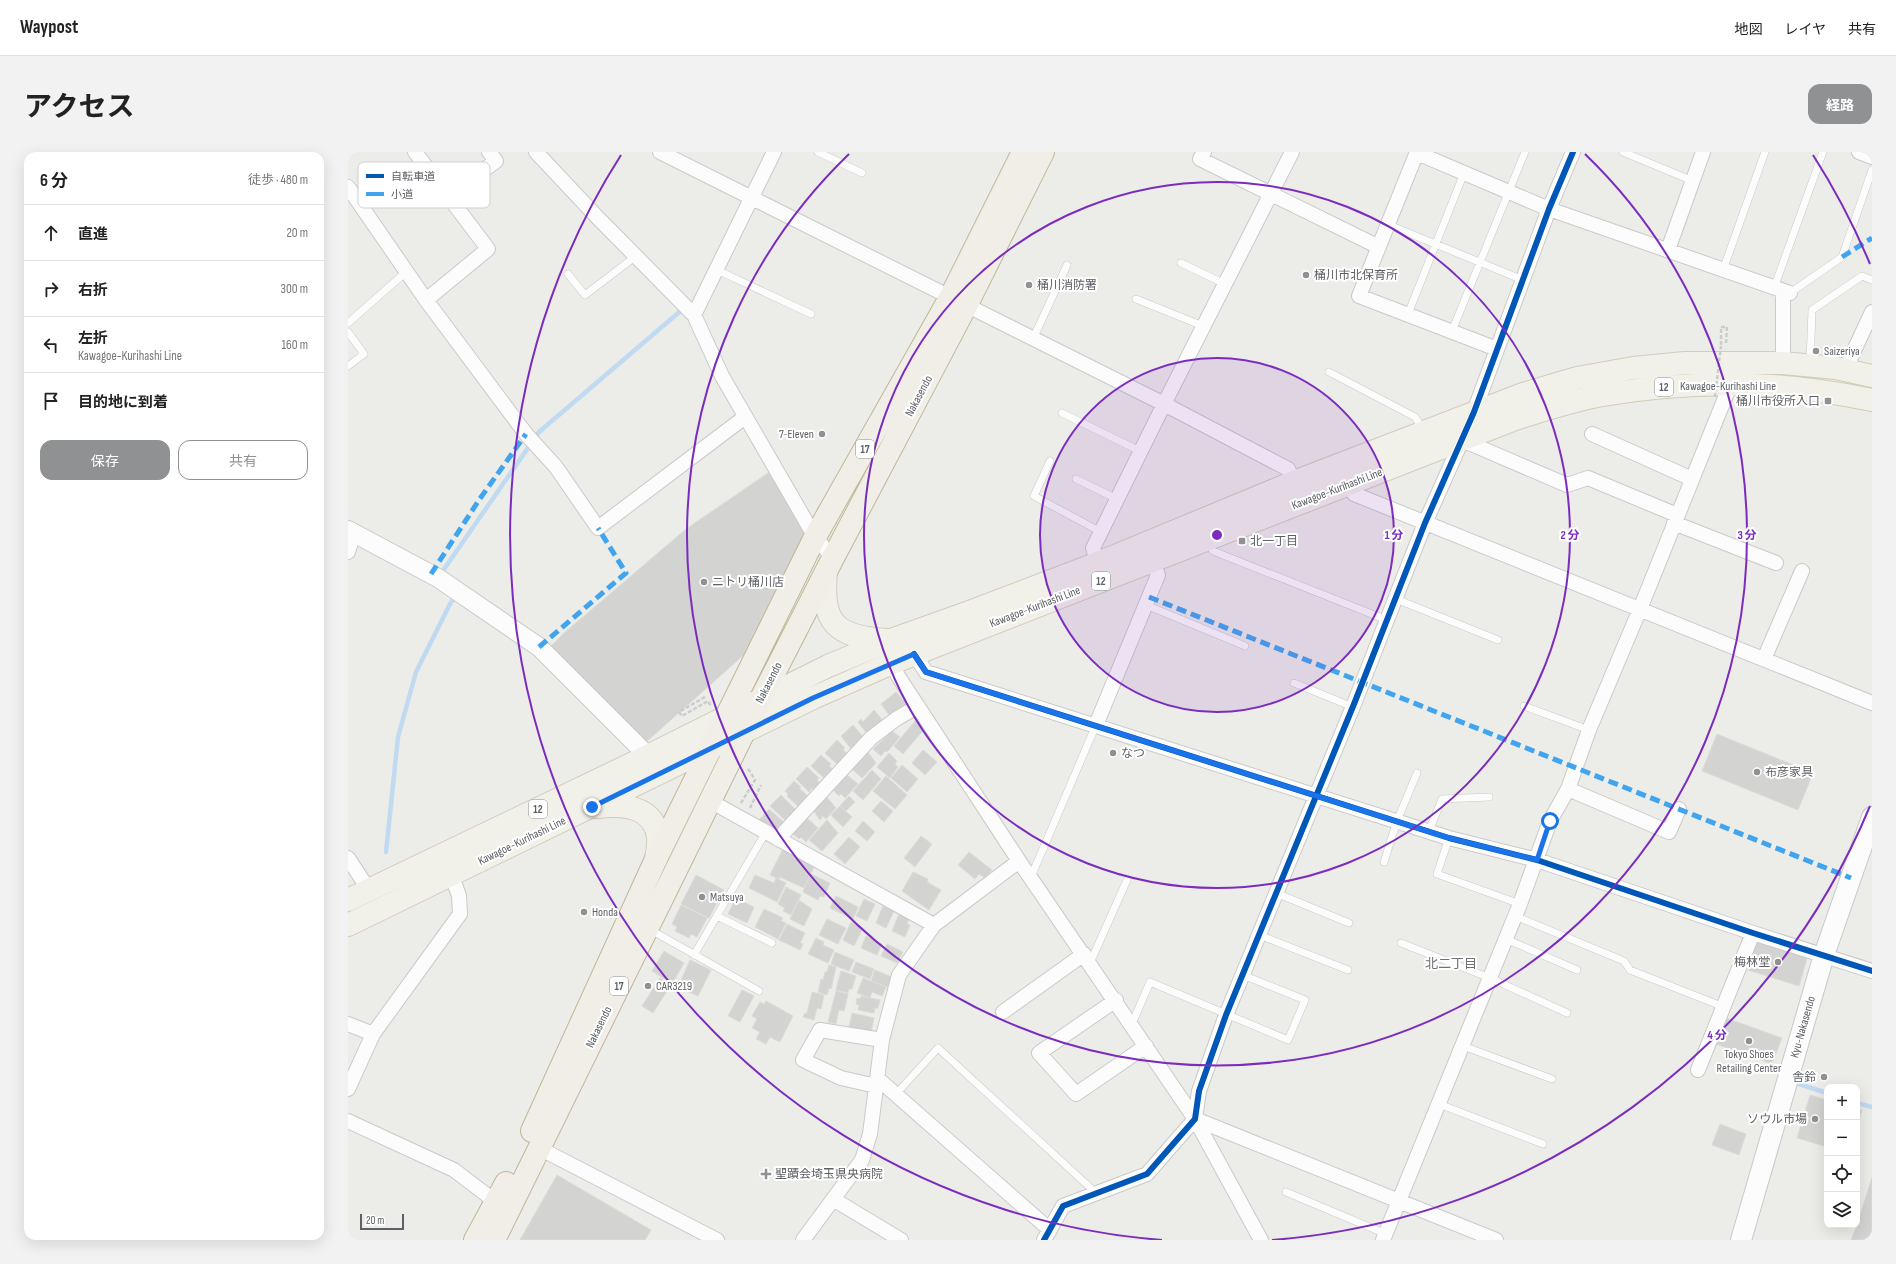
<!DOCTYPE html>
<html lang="ja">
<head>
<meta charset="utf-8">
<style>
	:root { --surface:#fff; --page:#f2f2f2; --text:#222; --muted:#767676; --line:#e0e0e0; --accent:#8f9193 }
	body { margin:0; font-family:"Sofia Sans Condensed","Noto Sans JP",sans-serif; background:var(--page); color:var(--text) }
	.controls { position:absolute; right:12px; bottom:12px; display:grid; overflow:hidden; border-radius:8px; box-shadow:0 4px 16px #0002 }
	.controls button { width:36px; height:36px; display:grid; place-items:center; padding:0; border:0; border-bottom:1px solid var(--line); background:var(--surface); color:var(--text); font:20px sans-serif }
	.scale { position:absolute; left:12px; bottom:10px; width:44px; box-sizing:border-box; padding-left:4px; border:2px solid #5d6065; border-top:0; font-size:11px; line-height:14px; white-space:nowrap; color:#5d6065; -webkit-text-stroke:3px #fff; paint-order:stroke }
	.stop { position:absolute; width:12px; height:12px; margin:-9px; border:3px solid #1a73e8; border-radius:50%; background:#fff }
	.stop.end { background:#1a73e8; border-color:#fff; box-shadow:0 1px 4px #0008 }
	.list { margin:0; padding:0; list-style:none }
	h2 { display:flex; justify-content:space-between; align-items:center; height:52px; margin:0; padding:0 16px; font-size:17px }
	h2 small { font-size:13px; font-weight:400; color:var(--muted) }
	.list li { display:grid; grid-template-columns:26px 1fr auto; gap:12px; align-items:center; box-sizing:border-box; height:56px; padding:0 16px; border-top:1px solid var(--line) }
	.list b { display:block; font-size:15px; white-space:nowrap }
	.list p { margin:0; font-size:13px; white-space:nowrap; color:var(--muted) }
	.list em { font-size:13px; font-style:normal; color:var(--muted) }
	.actions { display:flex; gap:8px; padding:12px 16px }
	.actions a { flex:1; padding:9px 0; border:1px solid var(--accent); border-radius:12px; text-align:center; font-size:14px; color:var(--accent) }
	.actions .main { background:var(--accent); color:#fff }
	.icon { flex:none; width:22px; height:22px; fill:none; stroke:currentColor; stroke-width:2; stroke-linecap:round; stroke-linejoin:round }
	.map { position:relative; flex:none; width:1524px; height:1088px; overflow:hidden; border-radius:12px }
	header { display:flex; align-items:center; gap:24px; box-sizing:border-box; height:56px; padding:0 20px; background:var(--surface); border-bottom:1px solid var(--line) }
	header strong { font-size:19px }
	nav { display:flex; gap:22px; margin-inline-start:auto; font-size:14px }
	.intro { display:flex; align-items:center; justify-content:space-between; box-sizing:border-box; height:96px; padding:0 24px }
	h1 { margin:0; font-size:28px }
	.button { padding:10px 18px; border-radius:12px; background:var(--accent); color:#fff; font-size:14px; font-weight:700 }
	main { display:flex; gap:24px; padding:0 24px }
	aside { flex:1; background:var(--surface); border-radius:12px; box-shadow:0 4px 16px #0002 }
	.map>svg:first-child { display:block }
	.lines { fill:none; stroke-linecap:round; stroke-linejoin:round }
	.stream { stroke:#c0daf2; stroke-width:4.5 }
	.building { fill:#d3d3d1; stroke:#dcdbd7 }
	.service-casing { stroke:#c9cac9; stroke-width:8 }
	.minor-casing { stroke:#c9cac9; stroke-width:16 }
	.tertiary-casing { stroke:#c9cac9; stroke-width:20 }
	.secondary-casing { stroke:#c8c8c8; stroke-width:22 }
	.primary-casing { stroke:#d2ccb8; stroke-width:24 }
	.trunk-casing { stroke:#c1b698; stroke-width:24 }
	.path { stroke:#c9cdcb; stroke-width:2.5; stroke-dasharray:4 2; stroke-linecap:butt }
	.service { stroke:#fcfcfc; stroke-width:7 }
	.minor { stroke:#fcfcfc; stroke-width:14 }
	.tertiary { stroke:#fcfcfc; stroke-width:18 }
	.secondary { stroke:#fcfcfc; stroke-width:20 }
	.primary { stroke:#f2f1e9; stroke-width:22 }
	.trunk { stroke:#f0eee6; stroke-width:22 }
	.path-bridge { stroke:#c9cdcb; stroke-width:2.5; stroke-dasharray:4 2; stroke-linecap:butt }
	.quiet { stroke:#40a5ee; stroke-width:5; stroke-dasharray:10 5; stroke-linecap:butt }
	.cycleway-casing { stroke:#fff; stroke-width:8 }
	.cycleway { stroke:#0057b8; stroke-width:6 }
	.route { stroke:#1a73e8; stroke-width:5 }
	.ring { fill:none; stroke:#7b2cbf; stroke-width:2 }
	.poi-dot { fill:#8f9193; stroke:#fff; stroke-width:1.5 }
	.labels { text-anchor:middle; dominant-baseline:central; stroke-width:4; stroke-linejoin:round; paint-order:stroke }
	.shield { fill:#fff; stroke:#8e9093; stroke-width:1 }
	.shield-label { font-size:11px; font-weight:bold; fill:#5d6065 }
	.poi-label { font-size:12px; fill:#5d6065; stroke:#fff; text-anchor:start }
	.street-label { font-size:12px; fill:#5d6065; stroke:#fff }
	.neighbourhood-label { font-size:13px; fill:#6f7277; stroke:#fff }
	.key { fill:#fff; stroke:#cecfd1; stroke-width:1 }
	.key-label { font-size:11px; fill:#5d6065 }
	.centre { fill:#7b2cbf; stroke:#fff; stroke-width:2 }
	.ring-label { font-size:12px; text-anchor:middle; font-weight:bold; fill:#7b2cbf; stroke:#fff; stroke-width:4; stroke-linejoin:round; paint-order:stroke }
</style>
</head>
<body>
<header>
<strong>Waypost</strong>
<nav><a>地図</a><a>レイヤ</a><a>共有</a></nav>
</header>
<div class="intro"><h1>アクセス</h1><a class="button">経路</a></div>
<main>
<aside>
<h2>6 分<small>徒歩 · 480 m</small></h2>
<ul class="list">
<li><svg class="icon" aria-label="ahead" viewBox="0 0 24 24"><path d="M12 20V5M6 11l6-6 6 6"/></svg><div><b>直進</b></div><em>20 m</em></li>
<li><svg class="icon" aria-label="right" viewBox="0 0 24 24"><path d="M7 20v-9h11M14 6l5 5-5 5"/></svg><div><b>右折</b></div><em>300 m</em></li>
<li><svg class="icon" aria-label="left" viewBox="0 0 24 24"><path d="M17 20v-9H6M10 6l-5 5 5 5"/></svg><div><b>左折</b><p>Kawagoe-Kurihashi Line</p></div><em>160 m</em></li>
<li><svg class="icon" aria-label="arrive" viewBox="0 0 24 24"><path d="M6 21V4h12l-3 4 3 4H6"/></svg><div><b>目的地に到着</b></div></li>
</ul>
<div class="actions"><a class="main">保存</a><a>共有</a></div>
</aside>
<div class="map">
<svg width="1524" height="1088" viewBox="0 0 1524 1088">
	<rect width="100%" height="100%" fill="#ecece8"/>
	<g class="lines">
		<!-- stream -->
		<path class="stream" d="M92,423L191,280L336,156
			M38,700L50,585L68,520L102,452L108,443
			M1445,930L1479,941
			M1509,951L1524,955"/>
	</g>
	<!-- building -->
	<path class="building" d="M423,319L461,385L399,500L297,591L203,494L215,482L338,377Z
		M548,540L558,551L542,564L533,552Z
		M526,558L537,571L520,583L510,570L513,567L515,570Z
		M568,568L577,576L555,602L546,594Z
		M505,573L517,587L504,598L493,584Z
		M544,579L552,585L539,600L537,599L533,604L525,597Z
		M1369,582L1465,621L1450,658L1354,619Z
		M489,588L497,596L495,598L501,603L491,614L477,601Z
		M575,598L589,610L577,623L564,611Z
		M519,599L528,611L514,626L503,616Z
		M541,601L549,609L547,612L550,615L542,626L529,615Z
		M473,603L483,612L481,614L487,619L478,628L463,614Z
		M554,613L570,627L559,640L543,626Z
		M459,615L471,626L469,628L474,633L468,640L464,636L461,640L448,627Z
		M524,618L533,627L515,648L505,639Z
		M499,623L510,632L497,646L493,642L491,644L485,638Z
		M538,624L559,643L547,657L525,639Z
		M446,629L453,635L451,636L462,646L453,657L439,644L440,642L437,639Z
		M433,643L449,659L439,670L422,654Z
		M478,644L488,656L478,667L475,664L472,668L465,658Z
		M501,644L507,650L498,659L492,654Z
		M533,649L545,659L536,670L524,659Z
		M492,654L504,665L495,675L483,663Z
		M421,657L438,672L431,680L424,674L421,677L411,668Z
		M459,666L470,676L458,690L453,685L451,687L445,682Z
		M479,668L490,681L474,699L461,688Z
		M515,669L527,680L519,689L507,679Z
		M573,684L584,692L567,715L556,706Z
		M501,685L512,695L497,712L486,702Z
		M435,697L467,713L456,736L432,725L431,727L422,723Z
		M621,700L644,718L637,726L631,722L627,727L610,713Z
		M565,720L580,727L579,730L593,738L581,758L554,739Z
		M463,722L482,731L476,745L472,744L470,748L455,740Z
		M348,723L376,738L361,766L333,752Z
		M407,723L426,731L428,726L438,731L429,750L401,736Z
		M438,735L453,743L443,763L435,759L437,756L430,752Z
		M488,744L510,755L505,767L482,756Z
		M516,747L527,752L519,769L508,764Z
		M391,748L406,755L399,771L380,762L386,749L390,751Z
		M451,748L464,757L456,774L442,767Z
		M333,753L359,766L349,785L343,782L341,786L327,779L329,775L324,772Z
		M535,754L546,759L538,776L528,771Z
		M416,757L435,766L433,769L438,771L430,787L407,775Z
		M551,762L561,767L559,772L562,773L557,785L544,779Z
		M479,767L498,776L490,792L471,783Z
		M503,770L515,776L506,794L495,788Z
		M439,772L457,781L452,791L455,792L452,798L431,788Z
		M518,784L534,792L529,803L513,796Z
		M468,786L476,790L475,793L486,798L480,811L460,802Z
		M1409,787L1460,803L1451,834L1400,818Z
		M539,792L555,800L549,811L533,804Z
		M316,799L336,811L324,832L304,819Z
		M487,800L506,808L501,819L483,812Z
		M342,808L363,818L350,844L330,835Z
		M508,810L526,817L522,827L504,820Z
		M481,813L488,815L483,837L481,836L479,843L470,840L473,827L475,828L477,820H479Z
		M527,818L544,825L540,835L523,829Z
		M493,819L508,824L504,837H501L500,841L488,838Z
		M312,826L323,833L305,861L294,854Z
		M515,826L538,835L534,844L524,840L522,846L509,841Z
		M394,838L406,844L392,870L380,864Z
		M488,839L500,842L496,859L491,858L488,872L480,870Z
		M464,840L476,843L473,857L469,856L466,868L455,865L457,861H459Z
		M513,844L532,848L530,856H527L526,861L510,858L511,853L508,852L509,846L512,847Z
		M418,849L445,864L432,890L422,885L418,892L408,887L412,880L404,876L409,867L404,864L412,850L416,852Z
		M504,861L526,866L523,880L501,875Z
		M1378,866L1434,886L1424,912L1368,892Z
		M1462,943L1479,948V995L1449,986Z
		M1509,957L1514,958L1509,976Z
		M1372,972L1398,982L1391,1003L1364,993Z
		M209,1023L303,1078L297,1088H172Z
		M1524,1025V1088H1503L1509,1073Z"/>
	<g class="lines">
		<defs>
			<path id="service" d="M470,0L514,21
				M1275,0L1345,29
				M1041,73L1175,128
				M833,111L877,132
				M369,118L463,162
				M1375,118L1417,0
				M220,122L237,143L288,104
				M1426,136L1475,0
				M1442,141L1494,105L1524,18
				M788,147L855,174
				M1060,162L1116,21
				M0,171L58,120
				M1104,179L1177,0
				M0,180L16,202L0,214
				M685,187L719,113
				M1462,211L1464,158L1514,124L1524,128
				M981,220L1067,265L1075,278
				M714,261L792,299
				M702,309L686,344L753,380
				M728,327L769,347
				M859,390L865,399L1039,468
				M1048,447L1150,488
				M798,453L897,494
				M946,531L1005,555
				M1176,554L1241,578
				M1081,679L1094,647L1141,645
				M1101,686L1089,722L1172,752
				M1036,710L1049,669L1069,621
				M683,725L748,573
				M928,741L1001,771
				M369,764L424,791
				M1167,764L1276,809L1282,818L1376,855
				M301,777L411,839
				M911,783L1000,818
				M1158,787L1229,818
				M1053,791L1142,826L1219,861
				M346,803L418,680
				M742,811L779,728
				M784,872L802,830L940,888L957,848L895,823
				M1115,894L1204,927
				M548,942L590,896L748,1041
				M1091,952L1195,992
				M938,1040L1038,1082"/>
			<path id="minor" d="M67,0L140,97L78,148
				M188,0L250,66L346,163L374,224L467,385L485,406
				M312,0L816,252L940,317L946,330
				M856,0L852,7L1031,95
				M1069,0L1011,144L1149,197
				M1511,0L1524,5
				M1069,1L1201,57L1442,141
				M0,35L78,148L178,282L208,315L250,376L397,265
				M100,44L148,9L141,0
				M1320,98L1355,0
				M1435,139V211
				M346,163L426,0
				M1497,218L1524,160
				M1124,265L1201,57L1225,0
				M1244,282L1344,327
				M1114,288L1219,333L1240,326L1329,363
				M1002,332L1006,342L1524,551
				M1326,371L1428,411
				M0,400L6,381
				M750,411L745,396L816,252L944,0
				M566,502L578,520L1101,686L1189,708L1405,781L1524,819
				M1416,507L1454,419
				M544,511L550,524L671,709L847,967L913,1088
				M748,573L810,423L805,409
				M1220,637L1321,680L1331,657
				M362,649L586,773
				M430,687L523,586L548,567L570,554
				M0,706L21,738
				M768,848L691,901L728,942L798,894
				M655,860L736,802
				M0,872L25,882
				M1350,918L1405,781
				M529,926L702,1078
				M528,934L493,926L455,908L472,878L534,888
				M0,937L25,882L112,762L111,744L104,724
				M847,967L1148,1088
				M0,969L106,1018L148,1050
				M191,996L369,1088
				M485,1047L553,1088
				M455,1088L514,1008L522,982L534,888L551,823L586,773L671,709
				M696,1088L715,1054L799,1022L847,967L851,939L878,863L1006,552L1077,371L1115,286
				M1035,1088L1172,752L1202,669L1220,637L1241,578L1292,457L1383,231"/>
			<path id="tertiary" d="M0,378L90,426L191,495L300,604"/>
			<path id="secondary" d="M1393,1088L1476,803L1524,665"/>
			<path id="primary" d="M478,420C473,472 488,485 539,488
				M250,655C275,652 306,654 310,685C311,692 309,700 308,707
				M0,748L300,604L480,514L540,489L624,459L750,411L946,330L1175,242L1229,226L1285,216L1337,211H1435L1488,216L1524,224
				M0,773L465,546L544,511L1167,267C1196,258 1226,248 1255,243C1348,227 1432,229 1524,248"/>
			<path id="trunk" d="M184,979L308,707L467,385L602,146L675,0
				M127,1088L158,1031
				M146,1088L396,580L485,406L618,154L695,0"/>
		</defs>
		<!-- service casing -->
		<use href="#service" class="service-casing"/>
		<!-- minor casing -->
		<use href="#minor" class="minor-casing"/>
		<!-- tertiary casing -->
		<use href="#tertiary" class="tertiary-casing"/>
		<!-- secondary casing -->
		<use href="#secondary" class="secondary-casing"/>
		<!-- primary casing -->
		<use href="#primary" class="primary-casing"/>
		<!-- trunk casing -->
		<use href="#trunk" class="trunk-casing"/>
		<!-- path -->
		<path class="path" d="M1373,193V175H1379L1378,191
			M357,545L331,560L334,564L360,549L363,554
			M393,651L407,628L399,615
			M402,656L413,633"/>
		<!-- service -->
		<use href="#service" class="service"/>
		<!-- minor -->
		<use href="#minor" class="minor"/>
		<!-- tertiary -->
		<use href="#tertiary" class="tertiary"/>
		<!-- secondary -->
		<use href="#secondary" class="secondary"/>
		<!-- primary -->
		<use href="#primary" class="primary"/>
		<!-- trunk -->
		<use href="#trunk" class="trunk"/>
		<!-- path-bridge -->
		<path class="path-bridge" d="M1367,245L1373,194"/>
		<!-- quiet -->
		<path class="quiet" d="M1494,105L1524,86
			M83,422L131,348L178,282
			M801,445L1503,726
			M191,495L278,421L250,376"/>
		<defs>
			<path id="cycleway" d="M566,502L578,520L1101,686L1189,708L1405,781L1524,819
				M696,1088L715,1054L799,1022L847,967L851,939L878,863L1006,552L1077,371L1126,260L1201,57L1225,0"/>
		</defs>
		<!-- cycleway casing -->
		<use href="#cycleway" class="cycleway-casing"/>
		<!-- cycleway -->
		<use href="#cycleway" class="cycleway"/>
	</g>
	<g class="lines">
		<!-- route -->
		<path class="route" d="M244,655L465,546L566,502L578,520L1101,686L1189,708L1202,669"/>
	</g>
	<!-- distance rings -->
	<circle cx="869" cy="383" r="177" fill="#7b2cbf" fill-opacity=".12"/>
	<g class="ring">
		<circle cx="869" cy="383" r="177"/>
		<circle cx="869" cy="383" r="353"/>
		<path d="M1237 2A530 530 0 1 1 501 2"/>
		<path d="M1522 654A707 707 0 0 1 924 1088M814 1088A707 707 0 0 1 273 3M1465 3A707 707 0 0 1 1522 112"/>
	</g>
	<!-- markers -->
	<g class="poi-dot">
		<circle cx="958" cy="123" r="4"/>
		<circle cx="681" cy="133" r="4"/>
		<circle cx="1468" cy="199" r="4"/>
		<rect x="1476" y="245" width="8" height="8" rx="2"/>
		<circle cx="474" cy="282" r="4"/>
		<rect x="890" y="385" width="8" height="8" rx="2"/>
		<circle cx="356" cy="430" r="4"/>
		<circle cx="765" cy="601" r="4"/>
		<circle cx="1409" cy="620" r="4"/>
		<circle cx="354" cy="745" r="4"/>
		<circle cx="236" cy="760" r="4"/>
		<circle cx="1430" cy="810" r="4"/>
		<circle cx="300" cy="834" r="4"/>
		<circle cx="1401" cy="889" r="4"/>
		<circle cx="1476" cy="925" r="4"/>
		<circle cx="1467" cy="967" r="4"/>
		<path d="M416 1016h4v4h4v4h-4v4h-4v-4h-4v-4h4z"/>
	</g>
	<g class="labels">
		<!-- shield labels -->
		<g class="shield">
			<rect x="1307" y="226" width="18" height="18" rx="3"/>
			<rect x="508" y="288" width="18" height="18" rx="3"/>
			<rect x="744" y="420" width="18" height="18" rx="3"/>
			<rect x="181" y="648" width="18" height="18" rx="3"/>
			<rect x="262" y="825" width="18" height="18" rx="3"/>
		</g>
		<g class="shield-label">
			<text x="1316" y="235">12</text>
			<text x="517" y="297">17</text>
			<text x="753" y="429">12</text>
			<text x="190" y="657">12</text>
			<text x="271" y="834">17</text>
		</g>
		<!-- poi labels -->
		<g class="poi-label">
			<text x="966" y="123">桶川市北保育所</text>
			<text x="689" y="133">桶川消防署</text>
			<text x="1476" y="199">Saizeriya</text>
			<text x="1472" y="249" text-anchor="end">桶川市役所入口</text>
			<text x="466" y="282" text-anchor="end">7-Eleven</text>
			<text x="902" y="389">北一丁目</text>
			<text x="364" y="430">ニトリ桶川店</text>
			<text x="773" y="601">なつ</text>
			<text x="1417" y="620">布彦家具</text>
			<text x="362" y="745">Matsuya</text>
			<text x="244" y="760">Honda</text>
			<text x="1422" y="810" text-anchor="end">梅林堂</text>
			<text x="308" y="834">CAR3219</text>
			<text x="1401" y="902" text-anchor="middle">Tokyo Shoes<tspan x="1401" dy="14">Retailing Center</tspan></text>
			<text x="1468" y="925" text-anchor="end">舎鈴</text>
			<text x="1459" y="967" text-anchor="end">ソウル市場</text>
			<text x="427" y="1022">聖蹟会埼玉県央病院</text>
		</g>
		<!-- street labels -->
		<g class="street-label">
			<text x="1380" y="234">Kawagoe-Kurihashi Line</text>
			<text transform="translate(571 244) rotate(-62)">Nakasendo</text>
			<text transform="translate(989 337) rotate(-21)">Kawagoe-Kurihashi Line</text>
			<text transform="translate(687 455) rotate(-21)">Kawagoe-Kurihashi Line</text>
			<text transform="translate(421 531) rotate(-63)">Nakasendo</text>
			<text transform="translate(174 689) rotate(-26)">Kawagoe-Kurihashi Line</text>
			<text transform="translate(251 875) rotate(-64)">Nakasendo</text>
			<text transform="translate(1455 875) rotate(-74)">Kyu-Nakasendo</text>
		</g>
		<!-- neighbourhood labels -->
		<g class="neighbourhood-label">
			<text x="1103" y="812">北二丁目</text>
		</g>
	</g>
	<!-- legend -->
	<rect x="10" y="10" width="132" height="46" rx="6" class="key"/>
	<rect x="18" y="22" width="18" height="4" fill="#0057b8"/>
	<rect x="18" y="40" width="18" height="4" fill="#40a5ee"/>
	<g class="key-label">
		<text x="43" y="28">自転車道</text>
		<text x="43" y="46">小道</text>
	</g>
	<circle cx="869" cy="383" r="6" class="centre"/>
	<g class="ring-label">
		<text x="1046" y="387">1 分</text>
		<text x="1222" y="387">2 分</text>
		<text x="1399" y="387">3 分</text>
		<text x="1369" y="887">4 分</text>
	</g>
</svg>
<div class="controls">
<button>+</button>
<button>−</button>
<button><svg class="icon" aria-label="locate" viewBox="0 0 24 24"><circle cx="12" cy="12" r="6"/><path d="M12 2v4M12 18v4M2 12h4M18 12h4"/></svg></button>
<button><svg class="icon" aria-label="layers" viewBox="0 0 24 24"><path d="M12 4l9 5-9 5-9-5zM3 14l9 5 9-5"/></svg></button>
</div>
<div class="scale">20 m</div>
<div class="stop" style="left:1202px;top:669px"></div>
<div class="stop end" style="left:244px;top:655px"></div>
</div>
</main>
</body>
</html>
